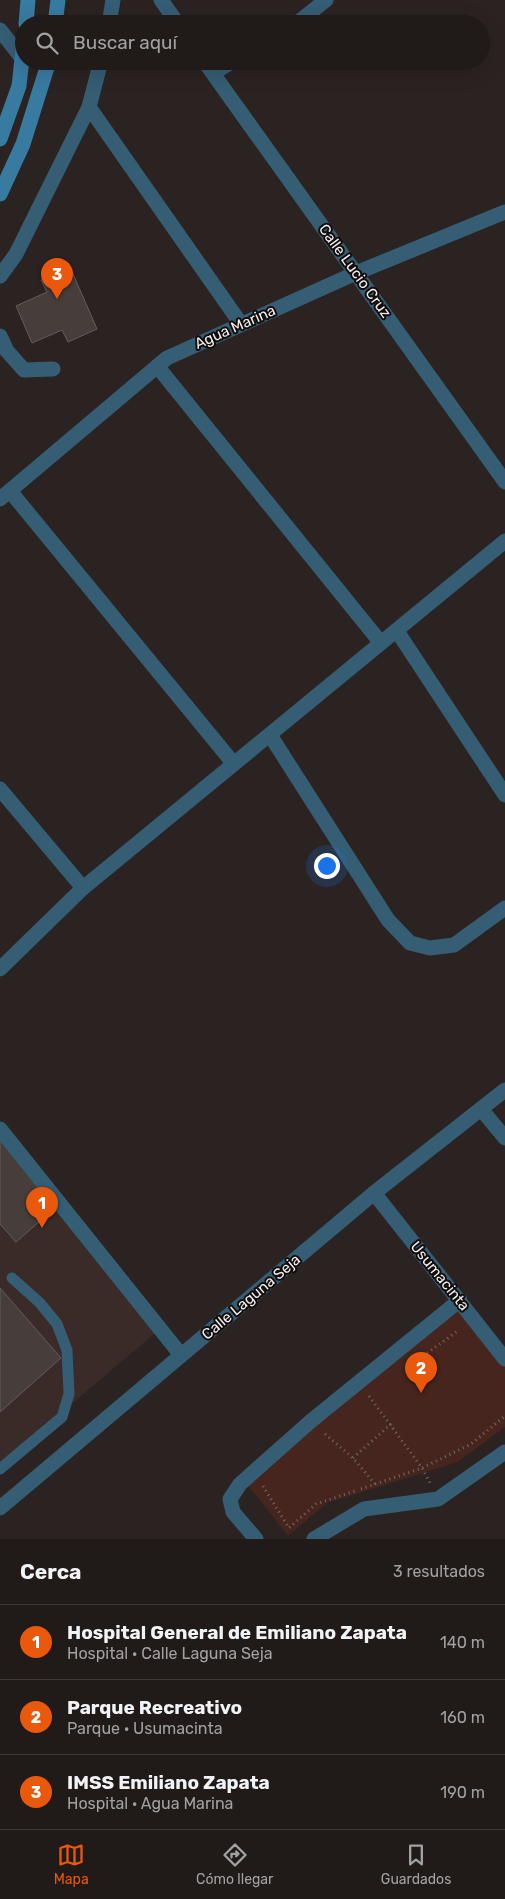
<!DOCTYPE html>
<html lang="es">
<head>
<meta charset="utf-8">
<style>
	:root { --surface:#201a19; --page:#2d2726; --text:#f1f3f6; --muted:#a2a1a2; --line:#3d3838; --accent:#ea580c }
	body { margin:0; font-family:Rubik,sans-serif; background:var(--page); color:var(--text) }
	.you { position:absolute; left:326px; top:865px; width:18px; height:18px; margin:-12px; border:4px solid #fff; border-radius:50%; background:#1a73e8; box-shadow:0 0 0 8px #1a73e833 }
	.badge { display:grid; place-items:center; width:32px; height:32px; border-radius:50%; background:var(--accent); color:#fff; font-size:16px; font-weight:700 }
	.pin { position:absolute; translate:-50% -41px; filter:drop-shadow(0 1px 2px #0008) }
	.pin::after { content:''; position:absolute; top:26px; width:18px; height:15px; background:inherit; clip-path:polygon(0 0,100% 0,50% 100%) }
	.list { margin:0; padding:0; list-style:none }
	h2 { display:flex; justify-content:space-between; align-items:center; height:65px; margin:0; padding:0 20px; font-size:21px }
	h2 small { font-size:16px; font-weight:400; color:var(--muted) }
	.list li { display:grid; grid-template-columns:32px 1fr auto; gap:15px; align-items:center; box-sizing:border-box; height:75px; padding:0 20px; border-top:1px solid var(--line) }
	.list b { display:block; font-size:19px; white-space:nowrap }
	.list p { margin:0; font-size:16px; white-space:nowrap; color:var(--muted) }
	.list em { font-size:16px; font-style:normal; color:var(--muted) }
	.icon { flex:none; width:28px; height:28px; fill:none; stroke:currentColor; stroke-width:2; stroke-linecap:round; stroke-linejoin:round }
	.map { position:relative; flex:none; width:505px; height:1539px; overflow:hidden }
	.search { position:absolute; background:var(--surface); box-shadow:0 5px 20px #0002; left:15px; right:15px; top:15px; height:55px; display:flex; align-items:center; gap:12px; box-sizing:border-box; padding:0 18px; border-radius:28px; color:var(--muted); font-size:19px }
	.sheet { height:290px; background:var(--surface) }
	nav { display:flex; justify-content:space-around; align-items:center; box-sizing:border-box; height:70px; border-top:1px solid var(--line); background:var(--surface); font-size:14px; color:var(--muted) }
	nav a { display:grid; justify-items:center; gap:2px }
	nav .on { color:var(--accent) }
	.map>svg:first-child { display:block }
	.built { fill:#3a2b28 }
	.green { fill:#45251e }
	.building { fill:#473e3c; stroke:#655c59 }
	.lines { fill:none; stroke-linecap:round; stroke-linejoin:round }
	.path { stroke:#726b69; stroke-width:3; stroke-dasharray:1 4; stroke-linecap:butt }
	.service { stroke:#355d74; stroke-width:11 }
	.minor { stroke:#355d74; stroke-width:15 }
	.secondary { stroke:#387ba1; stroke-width:15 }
	.labels { text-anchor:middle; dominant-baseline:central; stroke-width:4; stroke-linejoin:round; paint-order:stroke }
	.street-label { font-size:15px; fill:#f4efee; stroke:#110d0c }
</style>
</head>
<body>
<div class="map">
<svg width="505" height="1539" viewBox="0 0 505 1539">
	<rect width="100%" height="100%" fill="#2b2321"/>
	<!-- built -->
	<path class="built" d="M0,1132L166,1324L0,1464Z"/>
	<!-- green -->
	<path class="green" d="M450,1300L505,1360V1427L458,1462L327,1503L288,1536L240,1475Z"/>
	<!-- building -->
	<path class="building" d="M70,267L97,329L68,342L62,330L32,343L16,306L47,292L41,280Z
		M0,1140L57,1206L16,1242L0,1224Z
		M0,1288L61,1358L0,1412Z"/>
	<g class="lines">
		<!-- path -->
		<path class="path" d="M419,1359L459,1330
			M369,1396L422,1468L430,1483
			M325,1434L353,1458L376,1485
			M353,1458L391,1424
			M263,1486L289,1528L316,1504L355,1491
			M361,1489L422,1468L471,1444L505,1416"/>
		<!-- service -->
		<path class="service" d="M0,1469L62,1417L69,1394L67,1350L57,1324L40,1303L12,1278"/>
		<!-- minor -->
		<path class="minor" d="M161,0L178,24
			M109,24L113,0
			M296,24L326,0
			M0,30L22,58
			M204,61L505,482
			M213,73L233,61
			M89,107L241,324
			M0,276L16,254L89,107L101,61
			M0,336L7,351L24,370L53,369
			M157,366L381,643
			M10,491L234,764
			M0,499L167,358L356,273L505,212
			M397,631L505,795
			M270,735L388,920L410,943L430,948L454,945L505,908
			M0,789L83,888
			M0,969L83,888L505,541
			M481,1109L505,1138
			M0,1129L181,1355
			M374,1193L505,1359
			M0,1508L374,1193L505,1090
			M256,1539L233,1512L230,1499L240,1484L311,1421L460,1300
			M314,1539L364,1509L438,1499L505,1452"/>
		<!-- secondary -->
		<path class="secondary" d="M26,24L28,0
			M55,24L58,0
			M0,139L19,86L24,41
			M0,194L23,144L49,61"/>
	</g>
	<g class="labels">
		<!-- street labels -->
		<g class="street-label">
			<text transform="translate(355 271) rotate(54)">Calle Lucio Cruz</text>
			<text transform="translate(235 327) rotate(-24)">Agua Marina</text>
			<text transform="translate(440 1276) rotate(51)">Usumacinta</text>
			<text transform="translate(251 1297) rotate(-40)">Calle Laguna Seja</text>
		</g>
	</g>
</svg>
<div class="you"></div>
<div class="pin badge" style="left:42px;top:1228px">1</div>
<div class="pin badge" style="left:421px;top:1393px">2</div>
<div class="pin badge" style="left:57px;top:299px">3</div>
<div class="search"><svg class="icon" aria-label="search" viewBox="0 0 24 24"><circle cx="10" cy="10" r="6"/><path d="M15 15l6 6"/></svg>Buscar aquí</div>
</div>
<section class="sheet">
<h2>Cerca<small>3 resultados</small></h2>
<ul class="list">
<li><span class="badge">1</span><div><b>Hospital General de Emiliano Zapata</b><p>Hospital · Calle Laguna Seja</p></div><em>140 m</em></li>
<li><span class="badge">2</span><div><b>Parque Recreativo</b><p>Parque · Usumacinta</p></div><em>160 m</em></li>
<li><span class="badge">3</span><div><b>IMSS Emiliano Zapata</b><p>Hospital · Agua Marina</p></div><em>190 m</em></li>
</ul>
</section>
<nav>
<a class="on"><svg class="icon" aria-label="map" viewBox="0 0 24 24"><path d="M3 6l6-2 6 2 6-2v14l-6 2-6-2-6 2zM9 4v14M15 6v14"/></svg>Mapa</a>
<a><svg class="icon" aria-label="directions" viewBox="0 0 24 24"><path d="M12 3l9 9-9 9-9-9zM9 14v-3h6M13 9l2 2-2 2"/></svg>Cómo llegar</a>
<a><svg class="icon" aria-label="saved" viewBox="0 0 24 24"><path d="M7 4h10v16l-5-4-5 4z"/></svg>Guardados</a>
</nav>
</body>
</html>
